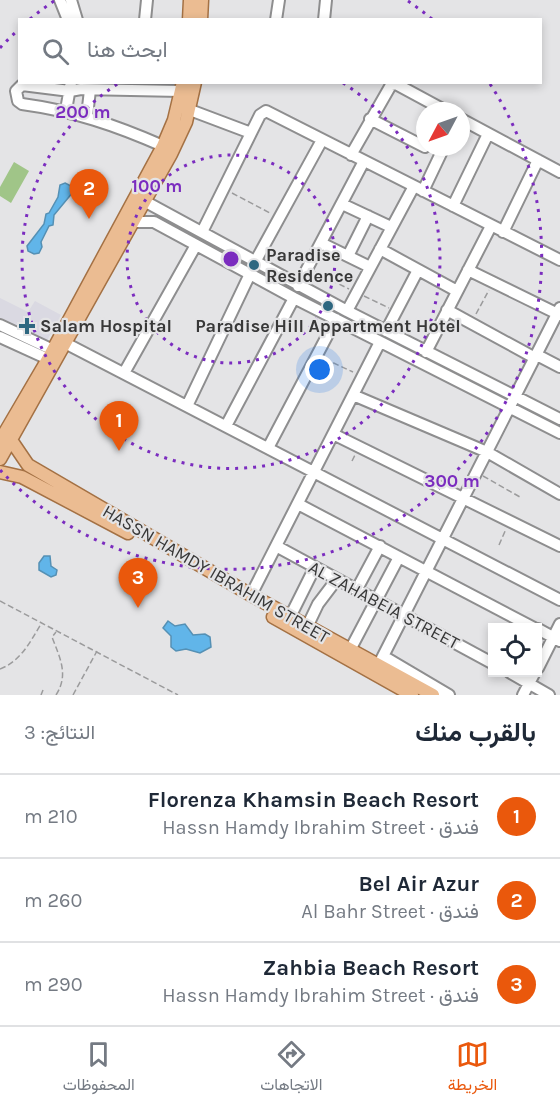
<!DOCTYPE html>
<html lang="ar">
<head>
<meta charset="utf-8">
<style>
	:root { --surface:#fff; --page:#f2f2f3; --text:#1f2937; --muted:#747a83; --line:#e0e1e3; --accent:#ea580c }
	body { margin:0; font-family:Karla,Vazirmatn,sans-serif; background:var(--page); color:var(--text); direction:rtl }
	.controls { position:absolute; right:18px; bottom:18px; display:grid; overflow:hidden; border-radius:0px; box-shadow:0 3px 9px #0003 }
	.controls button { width:54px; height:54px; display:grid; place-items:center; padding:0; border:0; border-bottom:2px solid var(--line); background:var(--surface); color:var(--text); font:30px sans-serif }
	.compass { position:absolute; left:416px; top:102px; width:54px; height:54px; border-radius:50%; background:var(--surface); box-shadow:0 3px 9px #0003; rotate:229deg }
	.you { position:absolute; left:320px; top:370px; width:21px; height:21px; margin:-15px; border:4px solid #fff; border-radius:50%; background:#1a73e8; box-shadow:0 0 0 9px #1a73e833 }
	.badge { display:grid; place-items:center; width:39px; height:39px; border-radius:50%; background:var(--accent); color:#fff; font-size:20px; font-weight:700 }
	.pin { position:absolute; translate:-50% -50px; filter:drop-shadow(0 2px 3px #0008) }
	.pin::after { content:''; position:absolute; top:32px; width:21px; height:18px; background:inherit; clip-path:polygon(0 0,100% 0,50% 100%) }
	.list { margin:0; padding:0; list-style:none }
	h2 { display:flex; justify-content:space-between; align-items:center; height:78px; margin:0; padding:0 24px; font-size:26px }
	h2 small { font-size:20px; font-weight:400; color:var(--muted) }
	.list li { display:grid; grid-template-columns:39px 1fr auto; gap:18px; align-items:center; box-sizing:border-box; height:84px; padding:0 24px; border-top:2px solid var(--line) }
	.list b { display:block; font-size:22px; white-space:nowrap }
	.list p { margin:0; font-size:20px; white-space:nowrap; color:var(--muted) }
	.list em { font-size:20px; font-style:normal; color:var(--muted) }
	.icon { flex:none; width:33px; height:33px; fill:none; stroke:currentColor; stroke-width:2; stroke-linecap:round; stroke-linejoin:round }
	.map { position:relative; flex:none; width:560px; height:695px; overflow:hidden; direction:ltr }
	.search { position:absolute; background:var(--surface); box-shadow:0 3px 9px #0003; left:18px; right:18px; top:18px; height:66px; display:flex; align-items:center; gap:15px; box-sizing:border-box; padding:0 21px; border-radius:0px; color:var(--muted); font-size:22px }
	.sheet { height:330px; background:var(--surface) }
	nav { display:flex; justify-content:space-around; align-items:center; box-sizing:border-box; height:84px; border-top:2px solid var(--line); background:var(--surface); font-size:16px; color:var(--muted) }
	nav a { display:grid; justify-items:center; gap:3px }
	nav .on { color:var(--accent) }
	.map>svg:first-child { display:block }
	.built { fill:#dad9e2 }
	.green { fill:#a0c588 }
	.water { fill:#61b5e9; stroke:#5590b4; stroke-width:1.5 }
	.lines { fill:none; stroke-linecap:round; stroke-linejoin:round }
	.minor-casing { stroke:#8e8e8f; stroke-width:14 }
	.major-casing { stroke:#a47144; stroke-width:15 }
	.path { stroke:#9b9b9c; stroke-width:1.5; stroke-dasharray:6 3; stroke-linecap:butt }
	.minor { stroke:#fff; stroke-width:10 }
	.major { stroke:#ebbc92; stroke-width:12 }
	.ring { fill:none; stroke:#7b2cbf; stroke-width:3; stroke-dasharray:3 6 }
	.poi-dot { fill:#2e6780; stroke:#e4e4e6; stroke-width:2 }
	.labels { text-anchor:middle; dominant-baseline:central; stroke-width:4.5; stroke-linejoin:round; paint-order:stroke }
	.poi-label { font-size:18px; font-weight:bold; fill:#383838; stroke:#e4e4e6; text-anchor:start }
	.street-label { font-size:18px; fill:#383838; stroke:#e4e4e6 }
	.centre { fill:#7b2cbf; stroke:#e4e4e6; stroke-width:3 }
	.ring-label { font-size:18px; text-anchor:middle; font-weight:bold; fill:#7b2cbf; stroke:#e4e4e6; stroke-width:4.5; stroke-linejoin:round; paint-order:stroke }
</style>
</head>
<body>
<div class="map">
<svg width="560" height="695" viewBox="0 0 560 695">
	<rect width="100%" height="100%" fill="#e4e4e6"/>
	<!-- built -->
	<path class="built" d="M0,298L28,312L35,301L61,315L39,355L0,338Z"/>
	<!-- green -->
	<path class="green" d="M14,162L29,171L11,203L0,196V187Z"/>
	<!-- water -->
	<path class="water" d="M65,183L71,186L73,192L54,215L53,225L49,226L41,242L42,247L39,253L34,254L28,251L27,246L44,224L46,214L49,213L58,197L60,185Z
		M44,556H50L51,566L57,570L56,575L51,577L39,570V563Z
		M168,621L175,626L185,624L193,635L205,634L210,637L211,647L200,653L186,649L176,651L171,647V636L163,628Z"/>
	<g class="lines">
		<defs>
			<path id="minor" d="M60,0L68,20
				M71,0L77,20
				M145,20L147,0
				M276,20L279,0
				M324,20L326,0
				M66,110L71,82
				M190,110L251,133
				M87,116L90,90
				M370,119L425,147
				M461,119L560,172
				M163,146C115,125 74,111 22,104L18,101L16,91L22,85L70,91L81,89L181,91
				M351,155L391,85L396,84L446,111
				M423,191L444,147
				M146,202L347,311L560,419
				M342,204L391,227
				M453,206L488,134
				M135,222H154L294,298L560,433
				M202,232L260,115L266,111L560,260
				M503,232L538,160
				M321,243L370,267
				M380,249L457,291
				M348,256L368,216
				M255,262L322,140
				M468,270L560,315
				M298,286L364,161
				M447,310L535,358
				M347,311L414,186
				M0,325L53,350
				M386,331L418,270
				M0,337L48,359
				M67,344L560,600
				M426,352L491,226
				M537,355L560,367
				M124,373L196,245
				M353,395L487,452L560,494
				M187,406L250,274
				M226,426L294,298
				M333,434L560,546
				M268,448L336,319
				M298,504L534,628
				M276,546L492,663
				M357,589L380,546
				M251,595L380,342
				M290,617L315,567
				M307,627L318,604L337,579
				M538,629L560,641
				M350,650L399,557
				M383,656L449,695
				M378,666L560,308
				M538,668L560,624
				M509,672L549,695
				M523,695L535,672"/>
			<path id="major" d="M189,20L190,0
				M201,20L202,0
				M11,440L28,465L251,595L433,695
				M0,441L48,359L163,146L174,120L183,82
				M0,459L171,154L186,122L195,82
				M0,472L22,477L128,533
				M273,617L412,695"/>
		</defs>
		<!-- minor casing -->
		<use href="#minor" class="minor-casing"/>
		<!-- major casing -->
		<use href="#major" class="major-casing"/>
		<!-- path -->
		<path class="path" d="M232,193L270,213
			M315,272L349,289
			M364,296L389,308
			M476,314L489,290
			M325,359L353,372
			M352,461L355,455
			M483,476L520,497
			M499,545L506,529
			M0,601L178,695
			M0,669C21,661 30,642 41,624
			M41,695L43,690
			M56,695C69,675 60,658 52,637L56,632
			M73,695L97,651"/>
		<!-- minor -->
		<use href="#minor" class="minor"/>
		<!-- major -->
		<use href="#major" class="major"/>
	</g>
	<!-- distance rings -->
	<g class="ring">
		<circle cx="231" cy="259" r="104"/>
		<path d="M343 83A209 209 0 1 1 119 83"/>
		<path d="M0 48A313 313 0 0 1 18 30M30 19A313 313 0 0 1 54 1M408 1A313 313 0 0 1 432 19M490 84A313 313 0 0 1 0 470"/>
	</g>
	<!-- markers -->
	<g class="poi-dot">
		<circle cx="254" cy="265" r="6"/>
		<circle cx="328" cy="306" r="6"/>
		<path d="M24 317h6v6h6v6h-6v6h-6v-6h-6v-6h6z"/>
	</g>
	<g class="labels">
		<!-- poi labels -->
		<g class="poi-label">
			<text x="266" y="255">Paradise<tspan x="266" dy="21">Residence</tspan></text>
			<text x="40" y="326">Salam Hospital</text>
			<text x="328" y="326" text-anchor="middle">Paradise Hill Appartment Hotel</text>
		</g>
		<!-- street labels -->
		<g class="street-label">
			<text transform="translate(216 574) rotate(30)">HASSN HAMDY IBRAHIM STREET</text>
			<text transform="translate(384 605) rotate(28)">AL ZAHABEIA STREET</text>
		</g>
	</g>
	<circle cx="231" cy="259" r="9" class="centre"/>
	<g class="ring-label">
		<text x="83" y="118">200 m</text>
		<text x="157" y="192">100 m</text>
		<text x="452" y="487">300 m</text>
	</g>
</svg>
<div class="controls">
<button><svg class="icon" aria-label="locate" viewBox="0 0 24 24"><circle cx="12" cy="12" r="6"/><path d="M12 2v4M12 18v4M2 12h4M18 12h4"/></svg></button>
</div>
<svg class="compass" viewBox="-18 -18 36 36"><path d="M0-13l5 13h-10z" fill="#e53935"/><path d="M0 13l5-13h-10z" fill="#747a83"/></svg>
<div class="you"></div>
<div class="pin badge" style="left:119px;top:451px">1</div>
<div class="pin badge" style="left:89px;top:219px">2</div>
<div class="pin badge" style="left:138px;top:608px">3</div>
<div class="search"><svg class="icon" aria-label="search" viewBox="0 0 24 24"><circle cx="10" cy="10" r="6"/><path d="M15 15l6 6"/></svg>ابحث هنا</div>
</div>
<section class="sheet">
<h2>بالقرب منك<small>النتائج: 3</small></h2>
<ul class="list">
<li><span class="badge">1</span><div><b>Florenza Khamsin Beach Resort</b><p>فندق · Hassn Hamdy Ibrahim Street</p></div><em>210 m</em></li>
<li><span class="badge">2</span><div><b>Bel Air Azur</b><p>فندق · Al Bahr Street</p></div><em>260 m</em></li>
<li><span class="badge">3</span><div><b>Zahbia Beach Resort</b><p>فندق · Hassn Hamdy Ibrahim Street</p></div><em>290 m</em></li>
</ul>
</section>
<nav>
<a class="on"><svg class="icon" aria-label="map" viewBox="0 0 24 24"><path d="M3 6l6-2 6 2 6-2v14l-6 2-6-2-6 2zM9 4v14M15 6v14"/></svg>الخريطة</a>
<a><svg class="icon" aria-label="directions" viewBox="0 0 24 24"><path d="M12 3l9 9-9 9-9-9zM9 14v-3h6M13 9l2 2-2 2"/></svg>الاتجاهات</a>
<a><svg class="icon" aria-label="saved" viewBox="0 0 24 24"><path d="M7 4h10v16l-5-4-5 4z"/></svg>المحفوظات</a>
</nav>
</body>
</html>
